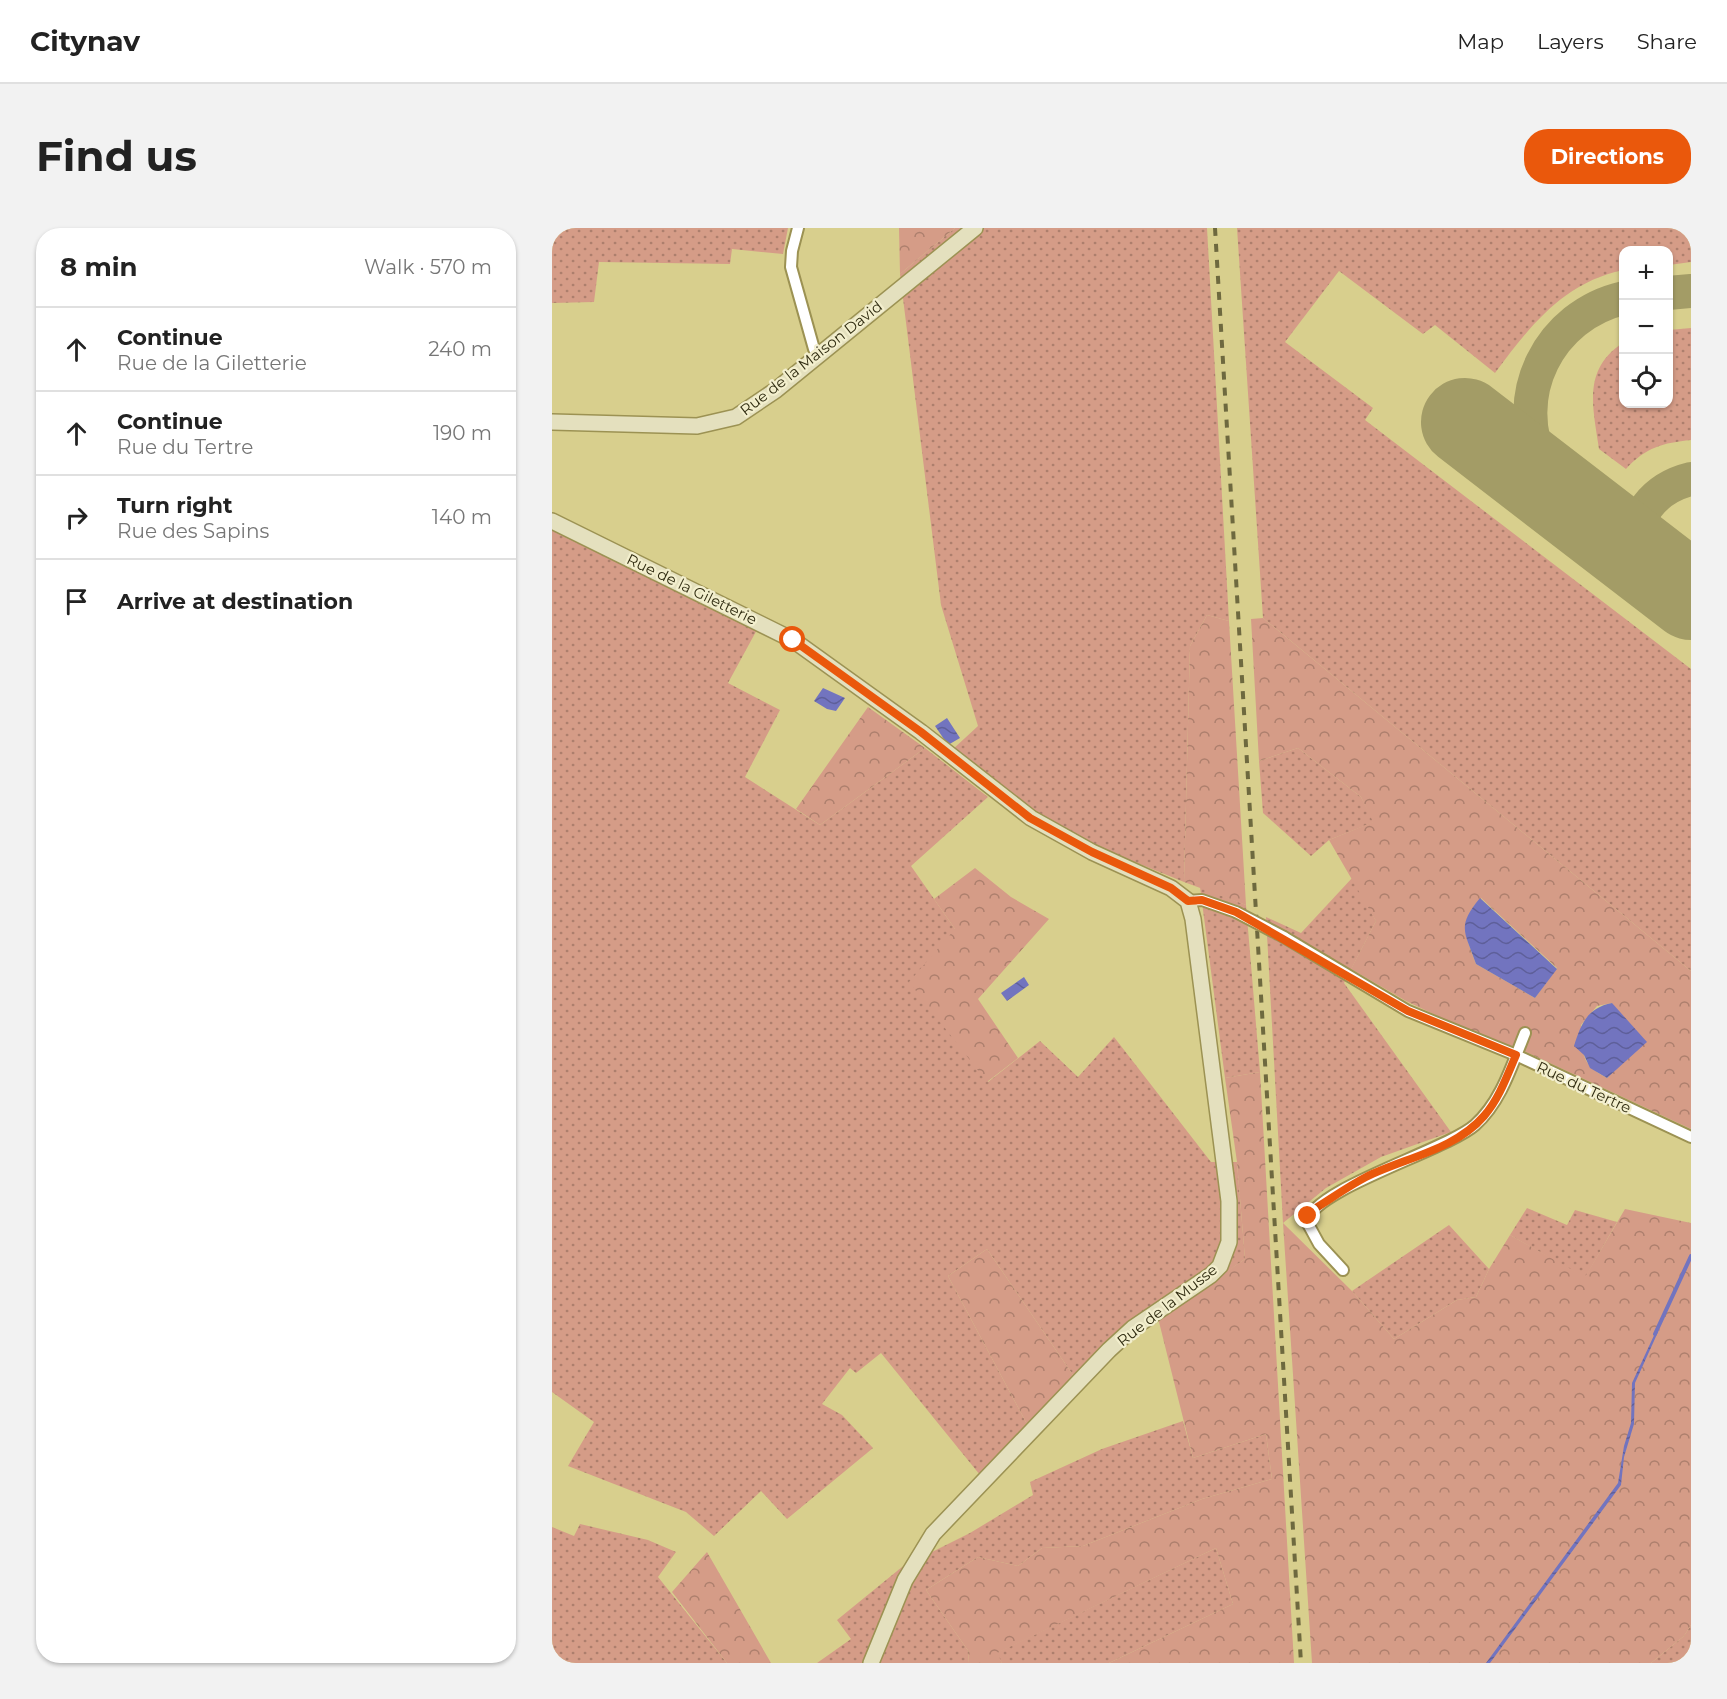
<!DOCTYPE html>
<html lang="en">
<head>
<meta charset="utf-8">
<style>
	:root { --surface:#fff; --page:#f2f2f2; --text:#222; --muted:#767676; --line:#e0e0e0; --accent:#ea580c }
	body { margin:0; font-family:Montserrat,sans-serif; background:var(--page); color:var(--text) }
	.controls { position:absolute; right:18px; top:18px; display:grid; overflow:hidden; border-radius:12px; box-shadow:0 2px 4px #0004 }
	.controls button { width:54px; height:54px; display:grid; place-items:center; padding:0; border:0; border-bottom:2px solid var(--line); background:var(--surface); color:var(--text); font:30px sans-serif }
	.stop { position:absolute; width:18px; height:18px; margin:-14px; border:4px solid #ea580c; border-radius:50%; background:#fff }
	.stop.end { background:#ea580c; border-color:#fff; box-shadow:0 2px 6px #0008 }
	.list { margin:0; padding:0; list-style:none }
	h2 { display:flex; justify-content:space-between; align-items:center; height:78px; margin:0; padding:0 24px; font-size:26px }
	h2 small { font-size:20px; font-weight:400; color:var(--muted) }
	.list li { display:grid; grid-template-columns:39px 1fr auto; gap:18px; align-items:center; box-sizing:border-box; height:84px; padding:0 24px; border-top:2px solid var(--line) }
	.list b { display:block; font-size:22px; white-space:nowrap }
	.list p { margin:0; font-size:20px; white-space:nowrap; color:var(--muted) }
	.list em { font-size:20px; font-style:normal; color:var(--muted) }
	.icon { flex:none; width:33px; height:33px; fill:none; stroke:currentColor; stroke-width:2; stroke-linecap:round; stroke-linejoin:round }
	.map { position:relative; flex:none; width:1139px; height:1435px; overflow:hidden; border-radius:24px }
	header { display:flex; align-items:center; gap:36px; box-sizing:border-box; height:84px; padding:0 30px; background:var(--surface); border-bottom:2px solid var(--line) }
	header strong { font-size:28px }
	nav { display:flex; gap:33px; margin-inline-start:auto; font-size:21px }
	.intro { display:flex; align-items:center; justify-content:space-between; box-sizing:border-box; height:144px; padding:0 36px }
	h1 { margin:0; font-size:42px }
	.button { padding:15px 27px; border-radius:24px; background:var(--accent); color:#fff; font-size:21px; font-weight:700 }
	main { display:flex; gap:36px; padding:0 36px }
	aside { flex:1; background:var(--surface); border-radius:24px; box-shadow:0 2px 4px #0004 }
	.map>svg:first-child { display:block }
	.grass { fill:url(#grass-dots) }
	.forest { fill:url(#forest-crowns); fill-rule:evenodd }
	.water { fill:url(#water-waves) }
	.lines { fill:none; stroke-linecap:round; stroke-linejoin:round }
	.stream { stroke:#7274bf; stroke-width:4 }
	.taxiway { stroke:#a39c66; stroke-width:34 }
	.runway { stroke:#a39c66; stroke-width:88 }
	.street-casing { stroke:#9c9253; stroke-width:14 }
	.secondary-casing { stroke:#9c9253; stroke-width:18 }
	.street { stroke:#fff; stroke-width:10 }
	.secondary { stroke:#e4e0be; stroke-width:15 }
	.rail { stroke:#6e693f; stroke-width:4; stroke-dasharray:8 8; stroke-linecap:butt }
	.street-bridge-casing { stroke:#9c9253; stroke-width:14; stroke-linecap:butt }
	.street-bridge { stroke:#fff; stroke-width:10 }
	.route { stroke:#ea580c; stroke-width:8 }
	.labels { text-anchor:middle; dominant-baseline:central; stroke-width:4.5; stroke-linejoin:round; paint-order:stroke }
	.street-label { font-size:15px; fill:#302c11; stroke:#f3efce }
</style>
</head>
<body>
<header>
<strong>Citynav</strong>
<nav><a>Map</a><a>Layers</a><a>Share</a></nav>
</header>
<div class="intro"><h1>Find us</h1><a class="button">Directions</a></div>
<main>
<aside>
<h2>8 min<small>Walk · 570 m</small></h2>
<ul class="list">
<li><svg class="icon" aria-label="ahead" viewBox="0 0 24 24"><path d="M12 20V5M6 11l6-6 6 6"/></svg><div><b>Continue</b><p>Rue de la Giletterie</p></div><em>240 m</em></li>
<li><svg class="icon" aria-label="ahead" viewBox="0 0 24 24"><path d="M12 20V5M6 11l6-6 6 6"/></svg><div><b>Continue</b><p>Rue du Tertre</p></div><em>190 m</em></li>
<li><svg class="icon" aria-label="right" viewBox="0 0 24 24"><path d="M7 20v-9h11M14 6l5 5-5 5"/></svg><div><b>Turn right</b><p>Rue des Sapins</p></div><em>140 m</em></li>
<li><svg class="icon" aria-label="arrive" viewBox="0 0 24 24"><path d="M6 21V4h12l-3 4 3 4H6"/></svg><div><b>Arrive at destination</b></div></li>
</ul>
</aside>
<div class="map">
<svg width="1139" height="1435" viewBox="0 0 1139 1435">
	<defs>
		<pattern id="grass-dots" width="8" height="8" patternUnits="userSpaceOnUse" patternTransform="scale(1.5)"><rect width="8" height="8" fill="#d59c87"/><path d="M2 2h.1M6 6h.1" fill="none" stroke="#ad7f6d" stroke-width="1.8" stroke-linecap="round"/></pattern>
		<pattern id="forest-crowns" width="20" height="18" patternUnits="userSpaceOnUse" patternTransform="scale(1.5)"><rect width="20" height="18" fill="#d59c87"/><path d="M2 6a3 3 0 1 1 6 0M12 15a3 3 0 1 1 6 0" fill="none" stroke="#ad7f6d"/></pattern>
		<pattern id="water-waves" width="16" height="10" patternUnits="userSpaceOnUse" patternTransform="scale(1.5)"><rect width="16" height="10" fill="#7274bf"/><path d="M0 5q4-4 8 0t8 0" fill="none" stroke="#5e5f9a"/></pattern>
	</defs>
	<rect width="100%" height="100%" fill="#d8cf8d"/>
	<!-- grass -->
	<path class="grass" d="M0,0H236L231,26L180,21L178,36L47,34L42,74L0,75Z
		M403,0H655L677,393L655,387L638,418L632,654L541,617L470,575L400,522L426,498L389,377L348,46Z
		M685,0H1139V34L1117,37L1116,22H1072L1071,42C1011,55 978,98 943,145L883,97L871,106L787,43L733,114L821,180L813,192L1139,441V743L711,390Z
		M1139,100V212C1111,215 1094,219 1074,241L1047,221C1041,180 1030,141 1071,115L1072,176H1116L1117,102Z
		M0,300L207,398L176,455L228,482L193,549L268,597L373,520L436,569L359,638L403,701L436,854L488,813L526,849L562,809L659,934H685L693,1031L523,1150L435,1021L396,1048L476,1198L428,1247L329,1125L304,1145L298,1140L270,1176L290,1187L321,1220L235,1291L209,1263L162,1308L134,1284L16,1238L42,1194L0,1164Z
		M746,520L809,569L822,594L777,612L759,628L711,585L707,533Z
		M801,649L824,693L792,755L899,904L829,929L774,960L731,995L714,689L749,705Z
		M648,659L694,677L708,844L673,850Z
		M975,980L1015,997L1023,982L1065,994L1033,1050L958,1007Z
		M897,997L937,1041L924,1069L905,1072L842,1111L800,1063Z
		M631,1193L641,1230L714,1206L720,1251L650,1271L531,1318L490,1320L466,1338L426,1329L374,1362L417,1424L416,1435H265L299,1411L285,1392L350,1339L418,1305L481,1267L478,1254L550,1221Z
		M28,1296L96,1312L124,1324L106,1349L175,1435H0V1299L22,1308Z
		M664,1320L681,1376L557,1435H450L444,1425Z
		M1139,1397V1435H1099L1132,1408Z"/>
	<!-- forest -->
	<path class="forest" d="M347,0H403L348,46Z
		M655,387L677,393L694,677L632,654L638,418Z
		M711,390L1139,743V901L970,822L913,801L854,773L799,741L824,693L777,612L821,594L809,569L746,520L707,533L699,391ZM929,670L1005,740L983,770L924,736C914,708 905,695 929,670ZM1060,775L1071,834L1055,850C1027,835 1032,827 1029,797L1045,778Z
		M316,479L373,520L268,597L244,581Z
		M423,640L459,669L497,691L426,771L466,830L435,854L357,754L403,701L382,671Z
		M708,844L742,1435H557L681,1376L664,1320L445,1425L450,1435H416L417,1424L374,1362L426,1329L466,1338L490,1320L531,1318L650,1271L720,1251L714,1206L641,1230L606,1090L693,1031L685,934L673,850Z
		M1073,981L1139,995V1397L1132,1408L1099,1435H760L731,995L800,1063L842,1111L905,1072L924,1069L937,1041L958,1007L1033,1049Z
		M435,1021L523,1150L476,1198L396,1048Z
		M155,1324L219,1435H175L120,1364Z"/>
	<!-- water -->
	<path class="water" d="M271,460L293,470L284,483L275,481L262,473Z
		M395,490L408,510L396,517L383,498Z
		M928,670L1005,741L983,770L924,736C913,704 904,699 928,670Z
		M472,749L477,757L455,773L449,765Z
		M1060,775L1095,814L1055,850L1038,840L1032,827L1022,818C1029,796 1035,780 1060,775Z
		M1104,1103L1106,1104L1083,1155L1082,1196L1072,1229L1069,1257L938,1435H934L1066,1255L1072,1218L1079,1195L1080,1155Z"/>
	<g class="lines">
		<!-- stream -->
		<path class="stream" d="M1103,1106L1139,1028"/>
		<!-- taxiway -->
		<path class="taxiway" d="M1116,65L1139,63
			M1139,251C1061,270 1065,370 1139,393
			M1029,283C1015,269 1001,256 991,238C956,168 997,87 1072,70"/>
		<!-- runway -->
		<path class="runway" d="M913,194L1139,368"/>
		<defs>
			<path id="street" d="M246,0L240,23L239,39L262,121L267,127
				M636,673L650,672L684,684
				M732,709L856,783L964,827L1139,909
				M791,1042L767,1016L755,994C760,961 895,922 923,897C949,874 960,837 973,805"/>
			<path id="secondary" d="M0,194L145,198L184,189L224,162L423,0
				M0,293L241,412L369,504L479,590L540,624L619,660L636,673L641,691L677,973V1014L668,1038L659,1047L581,1100L557,1122L381,1306L353,1352L319,1435"/>
		</defs>
		<!-- street casing -->
		<use href="#street" class="street-casing"/>
		<!-- secondary casing -->
		<use href="#secondary" class="secondary-casing"/>
		<!-- street -->
		<use href="#street" class="street"/>
		<!-- secondary -->
		<use href="#secondary" class="secondary"/>
		<!-- rail -->
		<path class="rail" d="M663,0L749,1435"/>
		<defs>
			<path id="street-bridge" d="M684,684L732,709"/>
		</defs>
		<!-- street-bridge casing -->
		<use href="#street-bridge" class="street-bridge-casing"/>
		<!-- street-bridge -->
		<use href="#street-bridge" class="street-bridge"/>
	</g>
	<g class="lines">
		<!-- route -->
		<path class="route" d="M241,412L369,504L478,590L540,624L619,660L636,673L650,672L684,684L856,783L964,827C955,848 947,871 932,888C903,922 852,930 814,949C795,959 777,972 759,983L756,988"/>
	</g>
	<g class="labels">
		<!-- street labels -->
		<g class="street-label">
			<text transform="translate(259 130) rotate(-38)">Rue de la Maison David</text>
			<text transform="translate(140 361) rotate(26)">Rue de la Giletterie</text>
			<text transform="translate(1032 859) rotate(25)">Rue du Tertre</text>
			<text transform="translate(615 1077) rotate(-38)">Rue de la Musse</text>
		</g>
	</g>
</svg>
<div class="controls">
<button>+</button>
<button>−</button>
<button><svg class="icon" aria-label="locate" viewBox="0 0 24 24"><circle cx="12" cy="12" r="6"/><path d="M12 2v4M12 18v4M2 12h4M18 12h4"/></svg></button>
</div>
<div class="stop" style="left:241px;top:412px"></div>
<div class="stop end" style="left:756px;top:988px"></div>
</div>
</main>
</body>
</html>
